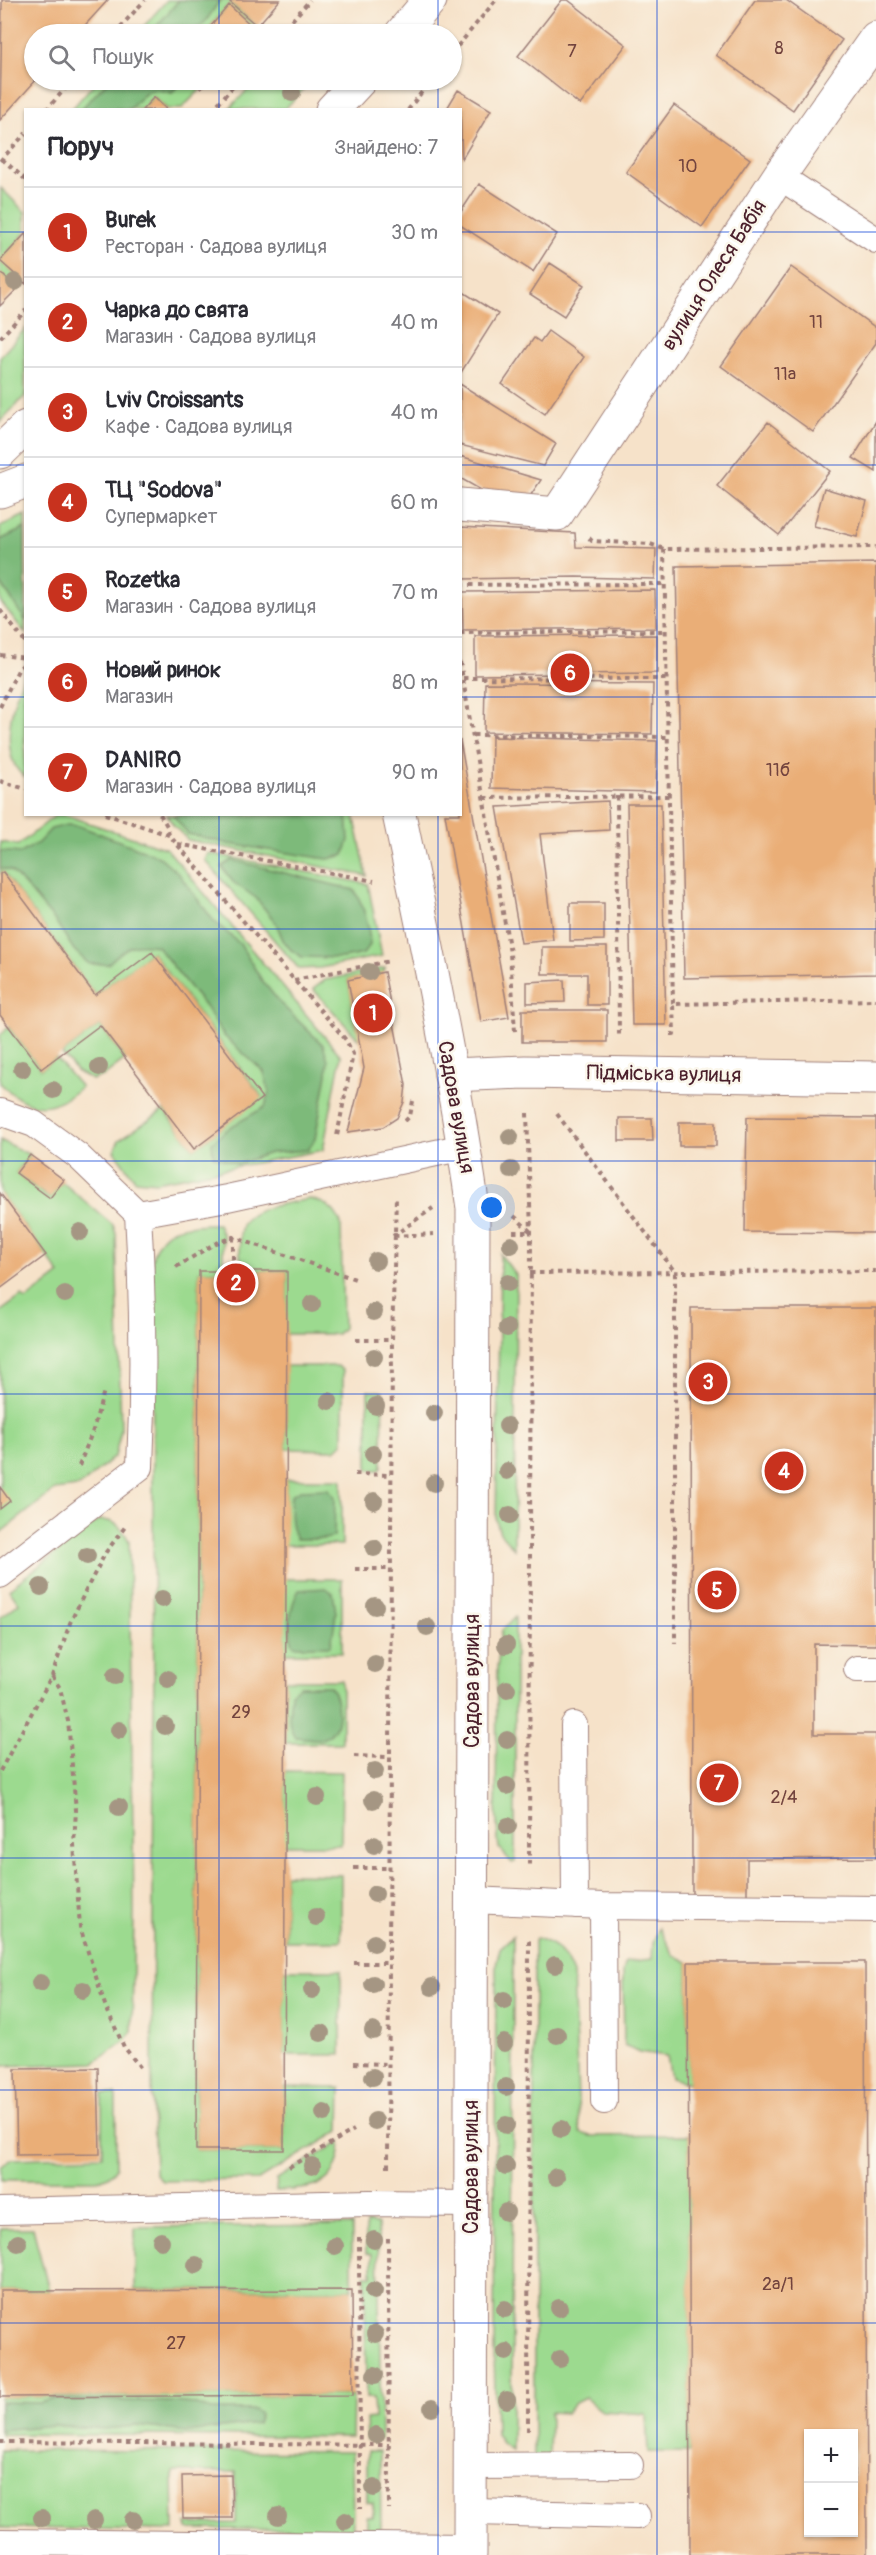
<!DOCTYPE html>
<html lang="uk">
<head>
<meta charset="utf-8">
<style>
	:root { --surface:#fff; --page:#f7f7f7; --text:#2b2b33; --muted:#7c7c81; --line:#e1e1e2; --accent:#c8321e }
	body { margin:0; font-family:Pangolin,sans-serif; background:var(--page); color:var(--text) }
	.controls { position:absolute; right:18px; bottom:18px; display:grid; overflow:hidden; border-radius:0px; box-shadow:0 2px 4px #0004 }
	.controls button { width:54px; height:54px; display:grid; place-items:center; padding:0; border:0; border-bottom:2px solid var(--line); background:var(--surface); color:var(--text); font:30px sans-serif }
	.you { position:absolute; left:492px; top:1208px; width:21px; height:21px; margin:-15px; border:4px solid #fff; border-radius:50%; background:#1a73e8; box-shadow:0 0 0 9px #1a73e833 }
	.badge { display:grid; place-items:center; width:39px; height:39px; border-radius:50%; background:var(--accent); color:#fff; font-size:20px; font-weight:700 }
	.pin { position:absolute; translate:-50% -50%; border:3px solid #fff; box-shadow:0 2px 6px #0006 }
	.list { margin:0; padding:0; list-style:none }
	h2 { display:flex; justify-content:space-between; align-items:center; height:78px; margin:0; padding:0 24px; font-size:26px }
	h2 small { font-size:20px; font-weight:400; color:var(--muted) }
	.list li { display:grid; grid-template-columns:39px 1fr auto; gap:18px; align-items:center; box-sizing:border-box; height:90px; padding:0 24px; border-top:2px solid var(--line) }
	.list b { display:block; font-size:22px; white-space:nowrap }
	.list p { margin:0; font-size:20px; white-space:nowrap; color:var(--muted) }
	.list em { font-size:20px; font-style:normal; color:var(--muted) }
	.icon { flex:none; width:33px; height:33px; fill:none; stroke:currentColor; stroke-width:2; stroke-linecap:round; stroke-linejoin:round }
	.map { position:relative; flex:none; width:876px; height:2555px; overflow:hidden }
	.search { position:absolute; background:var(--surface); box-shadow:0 2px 4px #0004; left:24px; top:24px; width:438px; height:66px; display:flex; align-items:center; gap:15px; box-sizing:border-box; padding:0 21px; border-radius:33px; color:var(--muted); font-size:22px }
	.panel { position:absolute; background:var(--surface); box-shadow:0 2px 4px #0004; left:24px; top:108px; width:438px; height:708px; border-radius:0px }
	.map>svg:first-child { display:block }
	.green { fill:#9cda8f; stroke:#737c5d; stroke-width:1.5 }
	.forest { fill:#7dba7a; stroke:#646c52; stroke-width:1.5 }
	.building { fill:#eaae77; fill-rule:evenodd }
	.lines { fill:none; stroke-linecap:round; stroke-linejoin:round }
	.service-casing { stroke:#a0807a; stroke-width:28 }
	.minor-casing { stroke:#a0807a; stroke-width:35 }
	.tertiary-casing { stroke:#a0807a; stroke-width:35 }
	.path { stroke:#a0807a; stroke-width:4; stroke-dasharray:4.5 4.5; stroke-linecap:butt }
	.service { stroke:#fff; stroke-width:26 }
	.minor { stroke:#fff; stroke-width:33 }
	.tertiary { stroke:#fff; stroke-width:33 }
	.tree { fill:#a59683 }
	.grid { fill:none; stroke:#1d4ed8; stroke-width:1.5; stroke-opacity:0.55 }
	.labels { text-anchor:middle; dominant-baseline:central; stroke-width:5; stroke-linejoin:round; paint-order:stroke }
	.number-label { font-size:18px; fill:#72433e }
	.street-label { font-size:21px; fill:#4a1f2b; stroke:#fbf7ec }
</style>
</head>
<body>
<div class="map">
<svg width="876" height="2555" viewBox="0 0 876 2555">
	<rect width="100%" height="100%" fill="#fbf7ec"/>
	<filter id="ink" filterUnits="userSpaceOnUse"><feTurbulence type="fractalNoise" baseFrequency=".0167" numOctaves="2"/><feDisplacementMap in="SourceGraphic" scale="12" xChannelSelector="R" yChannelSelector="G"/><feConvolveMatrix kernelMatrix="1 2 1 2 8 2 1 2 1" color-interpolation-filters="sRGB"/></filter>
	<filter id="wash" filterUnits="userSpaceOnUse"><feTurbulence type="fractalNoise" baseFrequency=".008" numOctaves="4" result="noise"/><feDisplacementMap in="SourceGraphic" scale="24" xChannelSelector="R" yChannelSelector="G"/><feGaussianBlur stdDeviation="1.35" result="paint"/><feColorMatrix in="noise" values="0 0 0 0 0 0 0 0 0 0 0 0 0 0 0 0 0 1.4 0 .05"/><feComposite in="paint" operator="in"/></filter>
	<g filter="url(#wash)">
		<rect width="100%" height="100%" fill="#f6e2c9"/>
		<!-- green -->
		<path class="green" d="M167,0H232L231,3L257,26L254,28L229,5L204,34H137Z
			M97,80H191L201,89L181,109H167L154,97L142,109L71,110Z
			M257,80H312L285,109H229Z
			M1,188L25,212V233L1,261L25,284L17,289L0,272Z
			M25,329V396L0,422V357Z
			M25,515V633L0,601V527Z
			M24,676L25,677V777C0,760 9,707 24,676Z
			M56,815H65L167,849L341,1056L323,1150L156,1182L135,1180L114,1151L119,1140L164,1110L194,1149L262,1097L152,952L95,995L3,872L0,874V842L18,845Z
			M167,815H354L367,876L188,840L174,826Z
			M208,853L368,884L382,956L320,968L299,969L205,860Z
			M385,968L384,972L348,980L360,1041L313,989L325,980Z
			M100,1025L125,1059L103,1076L92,1080L77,1072L62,1054Z
			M9,1027L41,1069L56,1058L81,1087C50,1114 28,1111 0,1083V1035Z
			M0,1140L30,1155L16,1173L49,1198L62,1182L113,1225L116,1234L121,1430L115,1456L84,1483L77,1487L55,1490L0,1533V1312L22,1296L26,1300L60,1274L0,1193Z
			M310,1199C325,1202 336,1209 341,1224L343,1328L337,1334H286L287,1271H241C241,1258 238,1242 241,1229C244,1207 292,1203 310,1199Z
			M206,1224H218L223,1236V1271H199L196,2150H284V2087L341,2088L340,2131L258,2180L162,2181L155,2173L152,2086L154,1732L152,1259C160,1227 177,1227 206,1224Z
			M500,1254L516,1275L514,1549L500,1533L496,1520Z
			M286,1366H338L343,1371V1443L335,1450L286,1449Z
			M368,1390L383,1392L382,1466L380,1470H368Z
			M286,1479H342V1545H285Z
			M99,1520C115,1520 121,1526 129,1541L134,1912L132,2031L126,2040L94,2063L0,2066V1618L19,1603L9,1589Z
			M285,1579H342V1653H285Z
			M515,1617V1862L512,1863L499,1848L498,1840L496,1807L497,1668L502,1630Z
			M285,1680H342V1743H285Z
			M285,1771L342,1772L341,1845H284Z
			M285,1874L341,1875V1941H285Z
			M659,1928L674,1955L688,1962L689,2083L671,2078L667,2056L639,2052L624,2045L623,1971L626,1962L652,1959L653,1942Z
			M513,1936L512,2451L502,2444L496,2434L494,2353L496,1965L500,1948Z
			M536,1938C558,1945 564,1952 573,1974L579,2123L581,2133L591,2136L689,2135L690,2452H648L646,2414L602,2411L585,2398L575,2403L566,2413L550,2412L549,2463L534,2461V1940Z
			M284,1970H341V2055H284Z
			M102,2094H116V2168C111,2176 105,2179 96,2180H0V2166L11,2159L102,2156Z
			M341,2141C339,2187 315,2189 276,2191L277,2179Z
			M366,2223L378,2224L381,2439L367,2440L366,2419L374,2418L373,2398H366L365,2275H372V2254L366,2253Z
			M352,2225V2290H135V2227Z
			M0,2228H33L49,2291H0Z
			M353,2395L352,2437L0,2434V2397Z
			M0,2450L352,2452L353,2530L187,2529L186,2524L236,2523V2472H173L174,2530L0,2528Z
			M367,2451H380L381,2530H367V2517H373V2503L367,2502Z"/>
		<!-- forest -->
		<path class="forest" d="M179,0H220L206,21L190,34H150Z
			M109,80H179V84L172,93C150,85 144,93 130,109H81Z
			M25,528L26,620H25L0,582V540Z
			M173,815H347L349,840L344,855L328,859L229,844L188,834Z
			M67,825L79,826L143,850L161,858L178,873L213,920L240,944L261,979L280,1003L323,1045L328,1060L327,1074L315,1139L308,1150L270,1153L238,1164L213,1156L212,1142L230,1127L265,1107L269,1092L264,1072L224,1036L206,1008L157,946C133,941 125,947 108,964H89L74,950L56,922L25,885L11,871L0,868V851L21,853L38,843L51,829Z
			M232,860L354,890C364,906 369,926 370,945L363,954L343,958L302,957L291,950L283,940L276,923L256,898L233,882L222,867Z
			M328,1489L335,1497L334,1537L324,1539H296C289,1525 290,1510 291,1495L300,1490Z
			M326,1588L333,1593L336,1613L331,1646H294C286,1630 290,1606 299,1590Z
			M300,1686H330C339,1699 344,1730 324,1738C317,1741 303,1737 295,1737C285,1722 291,1709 291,1693Z
			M55,2399L174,2402L193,2404L212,2410H255L260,2414L257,2424L187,2432L136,2426L104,2429L54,2425L0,2430V2402L40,2403Z"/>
		<g id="blocks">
			<!-- building -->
			<path class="building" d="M2,0H108L77,34H34V80H36L0,120Z
				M232,0H280L257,26L230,2Z
				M562,0H568L626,45L580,105L518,56Z
				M755,0H786L842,40L793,110L716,55Z
				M229,5L254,28L249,34H204Z
				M191,80H210L201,89Z
				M458,90L491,110L462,159L460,110H446Z
				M154,97L167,110H142Z
				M674,105L750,159L702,227L626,172Z
				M479,184L557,234L533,272L460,225V213Z
				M26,233V284L0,261Z
				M550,263L584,285L564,316L530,294Z
				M791,267L876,328V343L813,432L721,366Z
				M0,272L17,289L0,306Z
				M460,290L498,314L460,374Z
				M548,331L584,357L545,414L502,384L534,338L540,342Z
				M460,384L556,444L543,466L460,445Z
				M876,421V472L853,458Z
				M768,422L830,471L779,535L717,486Z
				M460,456L541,480L526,502L509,506L460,478Z
				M824,488L867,501L857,537L814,526Z
				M460,527L575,533L576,547L656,549L655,579L576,577L460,579Z
				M876,563V974L684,978L676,566Z
				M655,590L656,628L463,630L462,592Z
				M657,635V673L475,675V636Z
				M485,683L653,684L652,734L484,732Z
				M492,737L657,741L656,792L491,788Z
				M460,740L509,1017L481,1022L445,814H460Z
				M608,801L609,830L540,834L553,940L521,943L497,807Z
				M627,804H661L666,1025H632Z
				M3,872L95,995L152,952L262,1098L194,1149L100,1025L41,1069L0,1015V874Z
				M570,903H604V940L570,941Z
				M542,947H607V1005H587V974H542Z
				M384,972L406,1085L404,1102L397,1118L383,1127L348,1132L364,1068L348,980Z
				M564,980L565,1002L527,1003V982Z
				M522,1010H607V1042H522Z
				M747,1117L876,1118V1233L745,1232Z
				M619,1118H652L653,1141H619Z
				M679,1122H716V1146H679Z
				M30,1155L64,1180L50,1198L16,1173Z
				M0,1193L46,1255L0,1289Z
				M199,1271H287L284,2150H196Z
				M691,1308H876V1645L814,1644V1734H876V1858L747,1859V1895H692Z
				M0,1487L10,1501L0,1509Z
				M688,1962H865L867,2555H690ZM808,2434H854V2532H808Z
				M98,2068L100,2154L17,2155L15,2069Z
				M352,2290L353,2395L0,2397V2291Z
				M231,2475L232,2518H183L182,2476Z"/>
		</g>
	</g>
	<g filter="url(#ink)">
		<use href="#blocks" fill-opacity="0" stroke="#a0807a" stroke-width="1.5"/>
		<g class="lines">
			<defs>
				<path id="service" d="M779,176L876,240
					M0,1112L34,1124L78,1156L138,1214C143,1299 144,1383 140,1467L0,1575
					M138,1214L227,1198L464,1147
					M857,1669H876
					M574,1725L575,1905
					M471,1900L603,1906L876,1909
					M603,1906L604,2101
					M0,2211L369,2203L471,2204
					M470,2466L630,2465
					M471,2512L637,2516
					M0,2542L470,2547"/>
				<path id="minor" d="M460,505L557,514L779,176L876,38
					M451,1075L525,1072L876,1078"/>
				<path id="tertiary" d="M401,34L430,0
					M332,110L360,80
					M0,452L26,427
					M0,491L26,481
					M399,814C427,945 454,1076 473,1208L470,2555"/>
			</defs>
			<!-- service casing -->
			<use href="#service" class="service-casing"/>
			<!-- minor casing -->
			<use href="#minor" class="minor-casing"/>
			<!-- tertiary casing -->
			<use href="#tertiary" class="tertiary-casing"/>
			<!-- path -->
			<path class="path" d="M114,34L145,0
				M280,34L310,0
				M452,53L496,0
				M46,110L73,80
				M212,110L239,80
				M408,110L431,80
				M2,159L26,180
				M0,161L26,133
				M0,338L26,310
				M589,538L592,541L650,544L664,549L876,547
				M664,549L673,1004L876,1000
				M460,585L665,584
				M0,610L26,643
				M460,633L666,631
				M0,655L26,658
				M460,662L510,953L515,1032
				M463,678L667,679
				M0,707L19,668L26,663
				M473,735L668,737
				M0,781L26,789
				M617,796L619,1035
				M484,798L669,796
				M105,814L169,835L346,1040L353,1054L337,1136
				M160,814L167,826L169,835
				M178,844L374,881
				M294,980L390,961
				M671,1034H674L673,1004
				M527,1113L531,1232L529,1867
				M557,1114L675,1272V1643
				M405,1121L410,1116L413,1101
				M514,1216L530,1231
				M513,1232H530
				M393,1236L433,1208
				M394,1236L434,1234
				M233,1237V1264
				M176,1267L214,1244L233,1237L355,1279
				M530,1273L876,1271
				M356,1340H392
				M79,1466L93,1430L104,1391
				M355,1474L391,1475
				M355,1569H391
				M52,1676L60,1688L68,1721L76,1810L74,1844L80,1927L105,2005L124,2047L140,2067
				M354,1756L389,1757
				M0,1771L52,1676L70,1623L88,1586L106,1552L125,1527
				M354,1868H389
				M354,1963H389
				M354,2063L389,2064
				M289,2167L354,2130
				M388,2167L392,1340L396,1197
				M359,2237L360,2509
				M388,2238L389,2509
				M528,2431L529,1938
				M0,2442L389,2445"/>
			<!-- service -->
			<use href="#service" class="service"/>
			<!-- minor -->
			<use href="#minor" class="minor"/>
			<!-- tertiary -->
			<use href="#tertiary" class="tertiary"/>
		</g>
		<!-- trees -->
		<g class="tree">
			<circle cx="292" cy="93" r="9"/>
			<circle cx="15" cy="282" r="9"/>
			<circle cx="369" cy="972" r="9"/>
			<circle cx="99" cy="1067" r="9"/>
			<circle cx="22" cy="1069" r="9"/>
			<circle cx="53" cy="1090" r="9"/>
			<circle cx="510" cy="1137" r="9"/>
			<circle cx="511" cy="1170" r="9"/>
			<circle cx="80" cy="1232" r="9"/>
			<circle cx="511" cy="1245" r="9"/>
			<circle cx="376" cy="1261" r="9"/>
			<circle cx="508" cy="1283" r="9"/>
			<circle cx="65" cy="1294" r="9"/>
			<circle cx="312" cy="1304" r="9"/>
			<circle cx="374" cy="1312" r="9"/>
			<circle cx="507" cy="1328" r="9"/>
			<circle cx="374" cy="1357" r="9"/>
			<circle cx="329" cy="1401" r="9"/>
			<circle cx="376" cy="1406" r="9"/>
			<circle cx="434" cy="1413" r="9"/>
			<circle cx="507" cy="1426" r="9"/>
			<circle cx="373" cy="1454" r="9"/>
			<circle cx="507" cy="1471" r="9"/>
			<circle cx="434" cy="1483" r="9"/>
			<circle cx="374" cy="1501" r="9"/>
			<circle cx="510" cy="1515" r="9"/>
			<circle cx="374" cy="1548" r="9"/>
			<circle cx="87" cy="1556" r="9"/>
			<circle cx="41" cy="1587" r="9"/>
			<circle cx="162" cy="1599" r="9"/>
			<circle cx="375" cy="1606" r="9"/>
			<circle cx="427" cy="1627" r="9"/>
			<circle cx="506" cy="1645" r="9"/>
			<circle cx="375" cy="1664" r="9"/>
			<circle cx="115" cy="1676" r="9"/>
			<circle cx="168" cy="1679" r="9"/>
			<circle cx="507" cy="1689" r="9"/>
			<circle cx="165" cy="1726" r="9"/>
			<circle cx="119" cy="1730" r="9"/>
			<circle cx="507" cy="1740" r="9"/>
			<circle cx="375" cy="1771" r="9"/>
			<circle cx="507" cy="1786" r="9"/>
			<circle cx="317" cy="1797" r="9"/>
			<circle cx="373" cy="1800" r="9"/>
			<circle cx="119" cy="1807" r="9"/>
			<circle cx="508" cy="1826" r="9"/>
			<circle cx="374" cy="1845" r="9"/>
			<circle cx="375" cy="1894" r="9"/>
			<circle cx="316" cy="1917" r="9"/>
			<circle cx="374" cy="1943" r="9"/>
			<circle cx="555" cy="1965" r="9"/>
			<circle cx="40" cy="1983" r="9"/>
			<circle cx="373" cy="1984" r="9"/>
			<circle cx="432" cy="1987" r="9"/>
			<circle cx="83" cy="1990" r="9"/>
			<circle cx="312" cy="1990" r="9"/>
			<circle cx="504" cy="2000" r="9"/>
			<circle cx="373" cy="2031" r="9"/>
			<circle cx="321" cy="2033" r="9"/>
			<circle cx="557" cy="2035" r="9"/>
			<circle cx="504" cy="2043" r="9"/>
			<circle cx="373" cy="2077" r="9"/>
			<circle cx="506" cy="2087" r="9"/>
			<circle cx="324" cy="2113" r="9"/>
			<circle cx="375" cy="2121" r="9"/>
			<circle cx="506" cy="2125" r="9"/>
			<circle cx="561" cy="2129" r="9"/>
			<circle cx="312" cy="2166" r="9"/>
			<circle cx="506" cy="2166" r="9"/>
			<circle cx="556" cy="2177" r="9"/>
			<circle cx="506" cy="2212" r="9"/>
			<circle cx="374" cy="2240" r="9"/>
			<circle cx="161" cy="2241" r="9"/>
			<circle cx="18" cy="2243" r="9"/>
			<circle cx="335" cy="2246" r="9"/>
			<circle cx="196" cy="2265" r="9"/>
			<circle cx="374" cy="2291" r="9"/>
			<circle cx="559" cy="2308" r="9"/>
			<circle cx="505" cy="2309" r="9"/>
			<circle cx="375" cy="2334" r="9"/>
			<circle cx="506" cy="2352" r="9"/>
			<circle cx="560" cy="2359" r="9"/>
			<circle cx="375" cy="2375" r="9"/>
			<circle cx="507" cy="2400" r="9"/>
			<circle cx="432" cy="2408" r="9"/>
			<circle cx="376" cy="2435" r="9"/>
			<circle cx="374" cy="2488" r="9"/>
			<circle cx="278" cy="2516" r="9"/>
			<circle cx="42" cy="2518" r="9"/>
			<circle cx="94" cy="2520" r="9"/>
			<circle cx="133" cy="2520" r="9"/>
			<circle cx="345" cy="2521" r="9"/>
		</g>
	</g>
	<!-- grid -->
	<path class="grid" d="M219,0V34M438,0V34M657,0V2555M219,80V110M438,80V110M0,232H26M460,232H876M0,465H26M460,465H876M0,697H26M460,697H876M219,814V2555M438,814V2555M0,929H876M0,1161H876M0,1394H876M0,1626H876M0,1858H876M0,2090H876M0,2323H876"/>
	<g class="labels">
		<!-- number labels -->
		<g class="number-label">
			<text x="779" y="48">8</text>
			<text x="572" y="51">7</text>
			<text x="688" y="166">10</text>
			<text x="816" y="322">11</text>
			<text x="785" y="374">11а</text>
			<text x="778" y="770">11б</text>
			<text x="241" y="1712">29</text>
			<text x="784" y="1797">2/4</text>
			<text x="778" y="2284">2а/1</text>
			<text x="176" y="2343">27</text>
		</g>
		<!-- street labels -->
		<g class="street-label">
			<text transform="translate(714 275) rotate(-57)">вулиця Олеся Бабія</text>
			<text transform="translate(664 1074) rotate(1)">Підміська вулиця</text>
			<text transform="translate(456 1107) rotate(80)">Садова вулиця</text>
			<text transform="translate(472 1681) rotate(-90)">Садова вулиця</text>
			<text transform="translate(471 2167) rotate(-90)">Садова вулиця</text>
		</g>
	</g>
</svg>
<div class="controls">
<button>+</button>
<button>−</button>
</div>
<div class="you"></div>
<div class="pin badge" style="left:373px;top:1013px">1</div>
<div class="pin badge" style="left:236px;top:1283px">2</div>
<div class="pin badge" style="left:708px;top:1382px">3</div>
<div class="pin badge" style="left:784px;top:1471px">4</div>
<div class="pin badge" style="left:717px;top:1590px">5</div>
<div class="pin badge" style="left:570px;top:673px">6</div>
<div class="pin badge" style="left:719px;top:1783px">7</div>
<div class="search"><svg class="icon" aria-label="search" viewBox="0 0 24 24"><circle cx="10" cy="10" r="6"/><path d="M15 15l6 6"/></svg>Пошук</div>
<section class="panel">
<h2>Поруч<small>Знайдено: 7</small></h2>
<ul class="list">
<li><span class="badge">1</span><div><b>Burek</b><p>Ресторан · Садова вулиця</p></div><em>30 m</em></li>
<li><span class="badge">2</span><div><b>Чарка до свята</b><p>Магазин · Садова вулиця</p></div><em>40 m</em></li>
<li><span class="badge">3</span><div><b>Lviv Croissants</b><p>Кафе · Садова вулиця</p></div><em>40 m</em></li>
<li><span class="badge">4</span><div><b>ТЦ &quot;Sodova&quot;</b><p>Супермаркет</p></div><em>60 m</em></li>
<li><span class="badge">5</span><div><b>Rozetka</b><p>Магазин · Садова вулиця</p></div><em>70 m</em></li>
<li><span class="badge">6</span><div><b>Новий ринок</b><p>Магазин</p></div><em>80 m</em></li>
<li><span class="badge">7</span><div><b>DANIRO</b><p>Магазин · Садова вулиця</p></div><em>90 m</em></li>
</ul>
</section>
</div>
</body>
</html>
